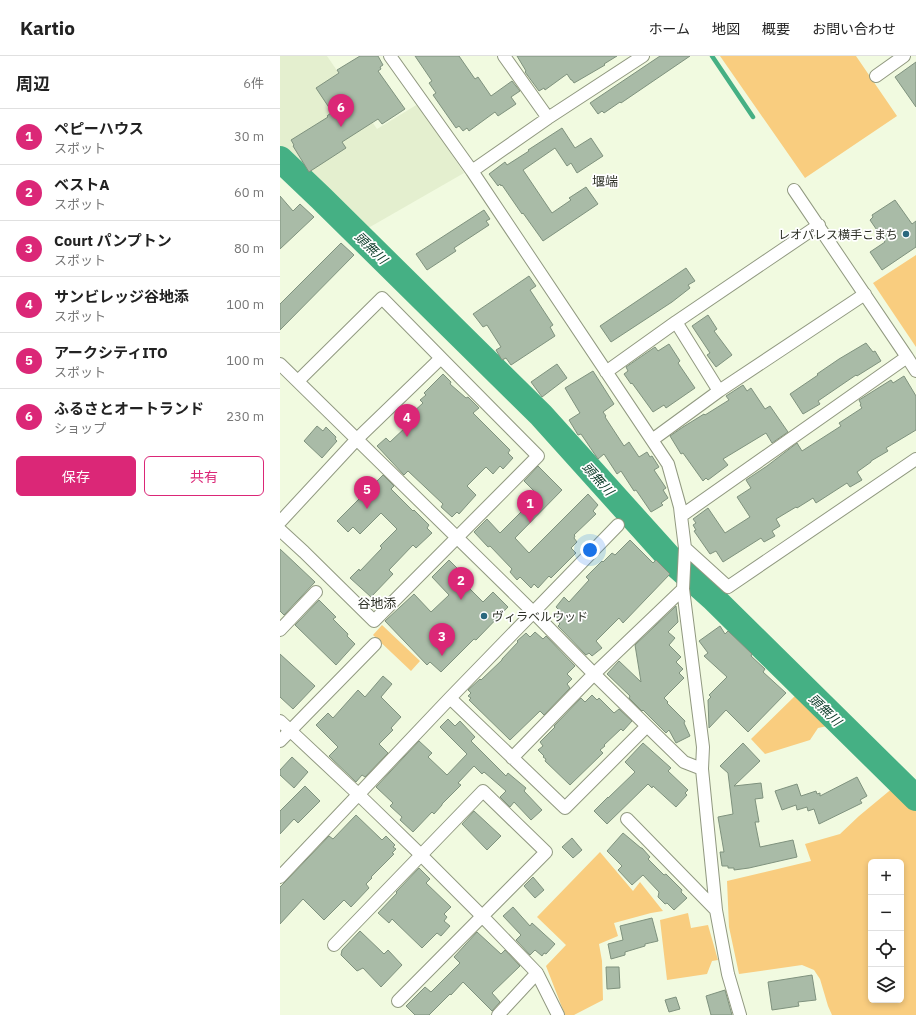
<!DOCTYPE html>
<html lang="ja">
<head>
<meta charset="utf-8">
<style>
	:root { --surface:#fff; --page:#f6f6f6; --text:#222; --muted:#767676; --line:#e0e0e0; --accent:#db2777 }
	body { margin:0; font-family:"IBM Plex Sans","Noto Sans JP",sans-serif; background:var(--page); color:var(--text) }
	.controls { position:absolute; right:12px; bottom:12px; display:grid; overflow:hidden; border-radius:6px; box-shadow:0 2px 6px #0003 }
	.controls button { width:36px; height:36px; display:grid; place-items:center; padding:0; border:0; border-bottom:1px solid var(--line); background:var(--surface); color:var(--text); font:20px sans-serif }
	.you { position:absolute; left:310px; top:494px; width:14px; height:14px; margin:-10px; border:3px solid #fff; border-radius:50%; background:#1a73e8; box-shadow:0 0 0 6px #1a73e833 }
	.badge { display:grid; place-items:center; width:26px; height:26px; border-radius:50%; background:var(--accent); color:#fff; font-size:13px; font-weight:700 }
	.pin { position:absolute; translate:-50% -33px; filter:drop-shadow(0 1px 2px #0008) }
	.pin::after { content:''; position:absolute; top:21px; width:14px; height:12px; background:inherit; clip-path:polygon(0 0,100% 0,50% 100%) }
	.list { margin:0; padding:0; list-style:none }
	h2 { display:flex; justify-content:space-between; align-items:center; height:52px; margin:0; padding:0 16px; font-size:17px }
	h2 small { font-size:13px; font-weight:400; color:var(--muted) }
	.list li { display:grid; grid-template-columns:26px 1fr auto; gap:12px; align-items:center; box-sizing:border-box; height:56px; padding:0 16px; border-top:1px solid var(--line) }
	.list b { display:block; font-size:15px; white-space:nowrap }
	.list p { margin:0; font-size:13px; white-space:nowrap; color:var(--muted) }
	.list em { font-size:13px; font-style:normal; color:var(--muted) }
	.actions { display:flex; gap:8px; padding:12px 16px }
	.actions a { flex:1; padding:9px 0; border:1px solid var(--accent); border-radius:6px; text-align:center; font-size:14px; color:var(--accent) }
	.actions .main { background:var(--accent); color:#fff }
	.icon { flex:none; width:22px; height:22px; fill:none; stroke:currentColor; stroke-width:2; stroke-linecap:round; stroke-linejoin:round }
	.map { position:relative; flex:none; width:636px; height:959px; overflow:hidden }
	header { display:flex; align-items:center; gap:24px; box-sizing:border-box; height:56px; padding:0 20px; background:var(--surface); border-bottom:1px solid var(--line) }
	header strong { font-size:19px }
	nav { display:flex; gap:22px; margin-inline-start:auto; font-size:14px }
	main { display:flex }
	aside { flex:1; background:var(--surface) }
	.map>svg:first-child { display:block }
	.built { fill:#e4efcf }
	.green { fill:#f9cd7f; fill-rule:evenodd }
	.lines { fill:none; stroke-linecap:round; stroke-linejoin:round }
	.stream { stroke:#45b084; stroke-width:4.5 }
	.river { stroke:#45b084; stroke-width:26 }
	.building { fill:#a9bba7; stroke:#7f927e }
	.street-casing { stroke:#919980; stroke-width:14 }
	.street { stroke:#fff; stroke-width:12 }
	.poi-dot { fill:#2a677e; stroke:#fff; stroke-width:1.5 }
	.labels { text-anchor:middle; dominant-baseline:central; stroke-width:3.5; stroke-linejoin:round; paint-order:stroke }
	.poi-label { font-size:12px; fill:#2d3026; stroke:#fff; text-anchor:end }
	.neighbourhood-label { font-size:13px; fill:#2d3026; stroke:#fff }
	.water-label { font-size:13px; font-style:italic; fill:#093826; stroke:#fff }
</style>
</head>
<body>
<header>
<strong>Kartio</strong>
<nav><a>ホーム</a><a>地図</a><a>概要</a><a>お問い合わせ</a></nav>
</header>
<main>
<aside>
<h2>周辺<small>6件</small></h2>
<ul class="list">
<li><span class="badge">1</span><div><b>ペピーハウス</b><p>スポット</p></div><em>30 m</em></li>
<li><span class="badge">2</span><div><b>ベストA</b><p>スポット</p></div><em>60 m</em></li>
<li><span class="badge">3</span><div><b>Court パンプトン</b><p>スポット</p></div><em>80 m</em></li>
<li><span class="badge">4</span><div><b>サンビレッジ谷地添</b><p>スポット</p></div><em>100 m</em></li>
<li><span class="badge">5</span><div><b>アークシティITO</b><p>スポット</p></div><em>100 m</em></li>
<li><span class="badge">6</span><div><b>ふるさとオートランド</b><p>ショップ</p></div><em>230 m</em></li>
</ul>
<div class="actions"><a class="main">保存</a><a>共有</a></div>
</aside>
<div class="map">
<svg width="636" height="959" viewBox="0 0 636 959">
	<rect width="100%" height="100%" fill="#f1fae0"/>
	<!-- built -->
	<path class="built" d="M0,0H47L97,73L138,48L184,117L83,175L0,95Z"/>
	<!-- green -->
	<path class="green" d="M440,0H576L617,60L525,122Z
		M636,199V291L593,227Z
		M102,569L140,605L131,615L93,579Z
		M517,638L552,669L538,672L530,684L485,698L471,683Z
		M614,731L636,752V959H552L548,950L540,923L534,914L522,909L459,918L449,871L447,825L531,805L525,788L560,778L579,760ZM591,806H621V944H591Z
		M320,796L353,835L360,826L383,855L371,857L334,867L338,880L319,888L322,905L323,944L294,959H285L266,910L286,889L257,861Z
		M408,857L411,872L428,869L438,904L432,905L427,918L387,924L380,864Z"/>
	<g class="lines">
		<!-- stream -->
		<path class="stream" d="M432,0L473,61"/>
		<!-- river -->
		<path class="river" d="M0,103L41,142L261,359L396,509L433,542L636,742"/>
	</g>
	<!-- building -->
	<path class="building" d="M80,0H98L103,9L100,11L101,13L98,15L125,53L102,68L98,63L62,86L66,92L29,116L13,90L14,89L11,84L48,61L47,60L52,56L36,32L59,17L57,14Z
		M135,0H179L195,23L198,21L211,40L232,25L240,35L231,41L236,48L218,60L215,56L189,75L187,72L183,75L179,70L176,72L153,39L156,37L149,27L152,25Z
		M237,0H337L324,8L325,9L294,27L292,24H291L287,18L265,34L264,32L259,35L245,16L246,15Z
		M380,0H410L341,47L340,46L324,57L322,55L318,58L310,47Z
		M636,6V51L615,21Z
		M282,72L295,92L311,82L323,100L297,117L291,107L287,110L275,92L243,114L272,157L291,144L289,142L306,131L318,148L263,185L243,157L242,158L222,129L221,130L220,128L218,130L209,118L225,106L227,109L249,95L248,94Z
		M0,140L13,155L20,148L34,161L0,193Z
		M615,144L632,168L636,165V191L602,214L590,196L605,186L590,164L593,161L592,159Z
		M204,154L210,163L206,165L209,169L174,192L176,195L147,214L136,198Z
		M61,187L74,199L0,274V248Z
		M406,212L415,225L408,229L410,232L392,246L331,286L320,270Z
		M249,220L256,230L250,234L273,269L270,271L275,280L231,309L226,302L222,304L216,294L221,291L207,269L203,271L193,258Z
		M428,259L437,273L434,275L452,299L436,311L427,299L430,297L412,270Z
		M586,287L593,296L595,295L601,305L577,320L576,319L538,345L540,348L523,358L510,338L538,319L537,318L559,303Z
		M389,288L400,305L398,307L415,332L386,352L384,349L373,356L352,327L351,328L344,318L348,315L346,311L359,302L375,291L378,295Z
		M277,308L287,322L262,341L251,326Z
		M313,315L334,348L323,356L326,360L325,361L344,390L349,386L359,401L367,396L370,401L372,400L379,411L374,414L386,432L383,434L388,442L381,447L383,449L371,456L356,434L354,435L341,415L337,418L324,398L318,403L301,378L298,379L289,364L300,357L285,332Z
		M163,318L171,326L170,328L186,342L188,341L199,352L193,357L230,394L228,397L233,402L223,413L220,410L213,418L206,411L187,430L196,439L179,458L177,456L172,461L161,451L163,448L128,415L124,419L97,390L106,382L110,386L127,370L125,367L132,360L131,358L143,347L140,344L146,339L144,337Z
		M624,320L636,340V374L606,392L608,395L591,405V406L577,416L582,424L570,431L567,427L536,447L533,442L517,452L516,451L496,463L500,470L492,475L495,480L484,486L481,482L443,506L436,495L430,498L414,475L416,474L413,469L416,467L413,463L428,452L445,477L470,461L457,441L471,432L466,424L487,410L517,387L522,395L561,370L559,367L582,352L580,349L581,348L579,344L611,324L613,327Z
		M463,329L467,335L471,332L485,353L490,350L508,376L492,387L486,377L443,403L448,409L428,424L426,422L423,425L403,397L401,398L390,380L403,371L424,358L425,359L449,344L446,340Z
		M37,370L43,375L46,371L56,381L55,383L57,385L42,402L24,385Z
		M258,410L282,434L235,482L249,497L308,438L318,449L313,455L316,458L294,479L295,480L294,482L297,486L291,492L296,497L271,522L269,520L258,532L254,528L251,532L240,521L237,524L230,516L232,513L210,490L208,491L194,476L207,463L220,477L258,439L244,425Z
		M103,419L114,430L111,433L133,455L134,454L149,469L147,472L152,477L136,492L133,489L109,514L113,518L91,541L70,522L79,513L80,515L102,492L100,490L117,473L101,457L80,478L73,471L68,476L57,465Z
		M350,484L373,507L376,504L390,518L343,567L339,562L316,585L322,592L312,600L309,597L306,599L278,570L280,568L277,565L279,563L276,561L281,556L276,551L284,541L289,546L309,524L306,521L322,505L323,506L332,497L335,499Z
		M0,493L35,526L4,559L0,555Z
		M169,504L177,512L173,516L203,546L213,536L228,551L196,584L194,583L161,616L150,606L147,609L105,565L134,538L151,556L169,539L152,521Z
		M39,544L56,561L53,563L68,578L67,580L75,588L56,609L15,569Z
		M396,550L398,566L388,576L395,582L389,589L401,601L396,606L403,613L399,617L404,622L384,642L388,646L387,647L405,665L404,667L410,680L396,687L389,674L386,677L363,654L362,655L349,642L350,640L327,618L339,605L361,626L355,589Z
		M440,570L445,578L448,575L472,598L471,600L485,613L483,616L506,637L468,676L446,654L429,672L428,644L431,641L429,639L447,621L424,600L428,597L419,585Z
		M255,576L263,583L266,580L295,610L287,618L292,623L287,628L290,632L264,659L260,655L230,684L189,644L191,642L188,640L191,637L188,634L200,623L201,624L222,604V603L238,586L237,585L246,577L250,581Z
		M0,598L35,630L13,653L0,641Z
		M103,620L112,628L101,641L121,661L111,672L113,674L99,688L108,697L85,721L82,719L76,726L49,700L58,691L36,669L48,657L53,662L78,634L85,641Z
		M312,639L317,644L319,642L334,657L339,653L352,665L343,675L341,673L324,689L325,690L320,694L323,697L290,729L265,705L266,703L263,701L264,700L258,694L263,690L260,686L275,671L274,670L301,642L305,646Z
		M168,663L175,670L180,665L195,681L191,685L226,720L228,717L246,732L244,735L262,754L251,764L234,746L230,751L220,741L226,735L204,716L202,718L194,710L178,727L181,729L162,748V749L154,758L152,756L133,776L120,764L122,761L110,750L113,747L96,731L139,685L152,697L148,701L167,719L187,698L160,671Z
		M363,687L391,712L388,715L408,734L405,737L407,739L396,751L373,730L372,732L368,728L327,768L314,755L328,741V742L355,716L345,706Z
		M463,687L480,705L454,730L481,727L483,742L475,743L479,766H475L480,791L513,784L517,801L469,812L454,814V812H448V810H442L440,796H444L438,761L453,758L448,717L440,710Z
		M12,701L28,716L14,732L0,719V714Z
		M577,721L587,740L580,744L582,747L539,768L534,753L528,755L527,751L517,754L516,749L502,754L495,735L517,728L521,740L536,735L537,738L540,737V740Z
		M25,730L40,745L18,767L14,763L0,778V755Z
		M194,755L221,780L207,794L182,768Z
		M76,759L102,784L106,780L115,789L113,791L116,793L112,797L114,798L91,821L92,822L86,828L89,832L71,851L64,844L44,864L23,843L0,868V831L5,826L49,780L53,783Z
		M343,777L361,792H362L370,801L368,803L384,819L386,818L402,834L401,836L407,842L394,854L387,847L385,848L378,841L379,836L363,819L352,829L338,814L342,810L327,795Z
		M292,782L302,794L293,802L282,791Z
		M139,812L150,823L146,827L171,851L164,858L167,861L164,865L170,870L161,880L157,877L142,892L112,863L109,867L98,857L117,837L116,836Z
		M253,821L264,834L255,842L244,830Z
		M233,851L250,870L252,867L275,888L266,898L264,897L262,900L255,894L250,899L236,884L241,879L223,860Z
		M372,862L378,885L365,888V890L345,896V899L331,903L328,888L343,884L340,870Z
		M80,875L104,898L108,894L122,909L101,931L83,912L77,915L61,899L62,894Z
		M197,876L221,898L225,894L240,910L212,937L220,946L212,955L183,926L171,939L170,938L149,959H135L126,950L145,931L151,936L180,907L174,901Z
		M326,911H339L340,932L327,933Z
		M532,919L536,944L518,946L519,950L492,954L488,926Z
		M445,934L452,959H431L426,940Z
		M396,941L400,953L389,956L385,944Z"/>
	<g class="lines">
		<defs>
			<path id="street" d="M110,0L192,115L388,408L400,451L401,460L405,492L403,533L423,691L422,713L436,854L448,918L460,959
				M224,0L268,62
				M596,20L624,0
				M192,115L268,62L363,0
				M514,134L627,301
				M0,308L253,556L314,618L367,670L404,706L422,713
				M326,316L396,266L539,169
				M18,325L102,242L161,302
				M439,335L585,238
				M372,384L439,335L396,266
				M401,460L627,301L636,315
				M0,466L77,383L161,302L258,400L94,565L24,496L0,474
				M405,492L448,531L636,403
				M0,574L36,536
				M170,642L285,752L367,670
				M0,665L78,738L140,798L203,861L257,917L278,959
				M0,685L95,588
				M232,702L314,618L403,533
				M347,763L436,854
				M0,821L170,642L338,469
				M54,889L203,735L266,796L118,945
				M218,959L257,917"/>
		</defs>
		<!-- street casing -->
		<use href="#street" class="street-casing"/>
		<!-- street -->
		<use href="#street" class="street"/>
	</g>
	<!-- markers -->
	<g class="poi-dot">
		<circle cx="626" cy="178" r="4"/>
		<circle cx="204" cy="560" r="4"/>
	</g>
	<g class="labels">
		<!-- poi labels -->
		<g class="poi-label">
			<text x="618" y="178">レオパレス横手こまち</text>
			<text x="212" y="560" text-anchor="start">ヴィラベルウッド</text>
		</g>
		<!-- neighbourhood labels -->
		<g class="neighbourhood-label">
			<text x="325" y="125">堰端</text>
			<text x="97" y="547">谷地添</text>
		</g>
		<!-- water labels -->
		<g class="water-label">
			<text transform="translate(91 192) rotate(44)">頭無川</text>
			<text transform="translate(318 423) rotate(48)">頭無川</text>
			<text transform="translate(545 654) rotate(44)">頭無川</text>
		</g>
	</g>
</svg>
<div class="controls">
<button>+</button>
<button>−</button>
<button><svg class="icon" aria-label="locate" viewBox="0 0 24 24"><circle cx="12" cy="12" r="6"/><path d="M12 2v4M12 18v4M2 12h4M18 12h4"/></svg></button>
<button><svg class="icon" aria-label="layers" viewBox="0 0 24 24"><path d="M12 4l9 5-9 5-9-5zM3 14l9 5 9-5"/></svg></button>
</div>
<div class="you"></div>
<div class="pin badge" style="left:250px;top:467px">1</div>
<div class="pin badge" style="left:181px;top:544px">2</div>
<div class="pin badge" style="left:162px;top:600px">3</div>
<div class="pin badge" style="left:127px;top:381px">4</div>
<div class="pin badge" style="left:87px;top:453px">5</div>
<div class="pin badge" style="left:61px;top:71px">6</div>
</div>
</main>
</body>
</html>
